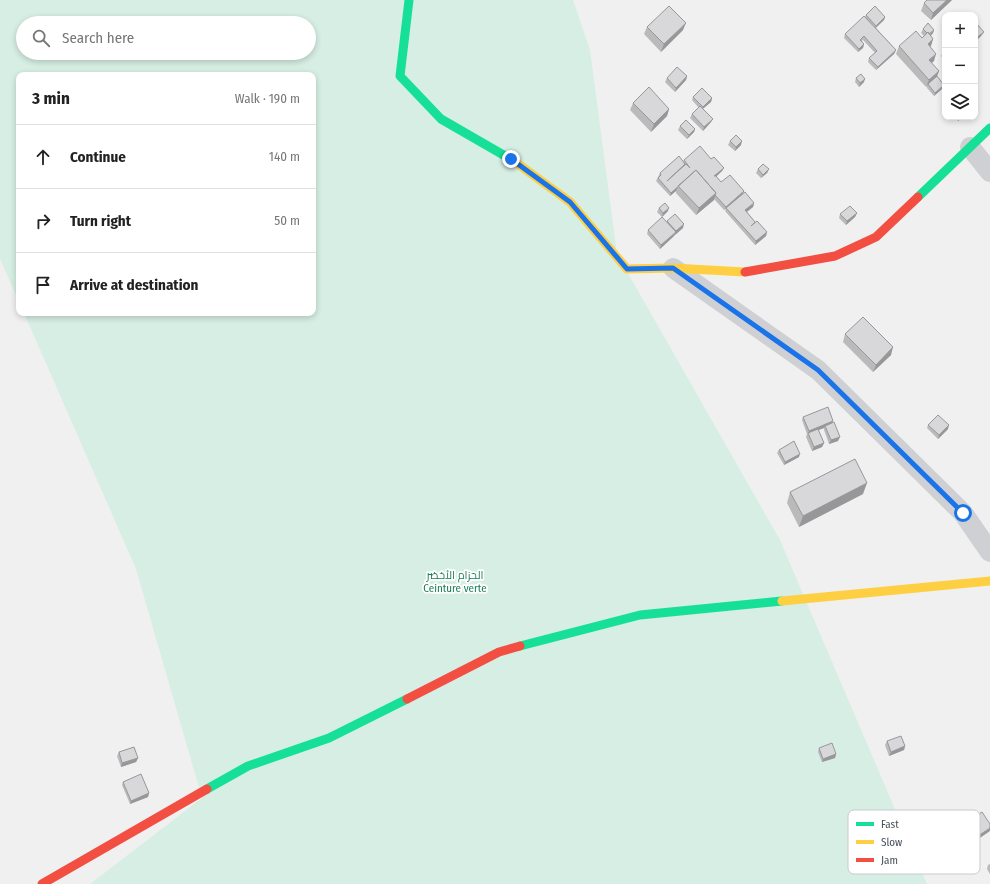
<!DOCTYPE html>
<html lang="en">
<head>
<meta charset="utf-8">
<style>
	:root { --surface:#fff; --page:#f6f6f6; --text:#222; --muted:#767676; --line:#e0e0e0 }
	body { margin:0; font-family:"Fira Sans Condensed",Cairo,sans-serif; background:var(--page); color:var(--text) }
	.controls { position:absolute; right:12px; top:12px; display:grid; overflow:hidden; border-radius:8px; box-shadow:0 2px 6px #0003 }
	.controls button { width:36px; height:36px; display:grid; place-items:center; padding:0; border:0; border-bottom:1px solid var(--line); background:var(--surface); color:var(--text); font:20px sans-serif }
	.stop { position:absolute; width:12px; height:12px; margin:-9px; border:3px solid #1a73e8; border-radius:50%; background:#fff }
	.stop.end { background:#1a73e8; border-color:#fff; box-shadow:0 1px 4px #0008 }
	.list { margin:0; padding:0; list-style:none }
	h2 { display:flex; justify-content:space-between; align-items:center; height:52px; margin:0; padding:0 16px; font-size:17px }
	h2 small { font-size:13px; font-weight:400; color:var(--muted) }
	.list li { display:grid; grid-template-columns:26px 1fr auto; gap:12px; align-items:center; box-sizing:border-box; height:64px; padding:0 16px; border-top:1px solid var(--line) }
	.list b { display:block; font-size:15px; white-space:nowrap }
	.list em { font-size:13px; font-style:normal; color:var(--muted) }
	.icon { flex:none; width:22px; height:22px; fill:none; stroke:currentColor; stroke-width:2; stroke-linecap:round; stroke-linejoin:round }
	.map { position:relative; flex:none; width:990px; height:884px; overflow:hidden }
	.search { position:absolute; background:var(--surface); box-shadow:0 2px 6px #0003; left:16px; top:16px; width:300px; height:44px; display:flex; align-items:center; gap:10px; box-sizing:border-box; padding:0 14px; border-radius:22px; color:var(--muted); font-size:15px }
	.panel { position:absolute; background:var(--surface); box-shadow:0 2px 6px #0003; left:16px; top:72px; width:300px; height:244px; border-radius:8px }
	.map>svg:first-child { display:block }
	.green { fill:#d6eee3; fill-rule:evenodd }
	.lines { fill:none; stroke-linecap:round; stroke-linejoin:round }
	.street { stroke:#ced0d3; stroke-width:20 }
	.fast { stroke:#16e098; stroke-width:9 }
	.slow { stroke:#ffcf43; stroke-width:9 }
	.jam { stroke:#f24e42; stroke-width:9 }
	.wall { fill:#bababb }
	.shaded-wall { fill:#979799 }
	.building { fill:#d8d8da; stroke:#979799 }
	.route { stroke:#1a73e8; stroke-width:5 }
	.labels { text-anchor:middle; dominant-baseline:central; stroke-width:3.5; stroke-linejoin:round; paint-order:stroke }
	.park-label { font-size:11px; fill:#1b7b58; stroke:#fff }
	.key { fill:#fff; stroke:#c8cace; stroke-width:1 }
	.key-label { font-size:11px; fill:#48505c }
</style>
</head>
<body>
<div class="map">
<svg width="990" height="884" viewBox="0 0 990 884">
	<rect width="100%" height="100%" fill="#f1f0f0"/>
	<!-- green -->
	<path class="green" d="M0,0H573L590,50L617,254L780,540L927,884H90L202,798L136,569L24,313H313V75H19V302L0,259ZM23,23H309V53H23Z"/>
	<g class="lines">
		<!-- street -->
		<path class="street" d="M970,147L990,172
			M673,268L818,370L963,513L990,552"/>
		<!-- fast -->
		<path class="fast" d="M409,0L400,76L441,119L514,161
			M918,197L990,128
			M520,646L640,615L782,601
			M207,789L248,766L329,738L407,699"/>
		<!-- slow -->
		<path class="slow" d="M514,161L570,202L627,269L673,268L745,272
			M782,601L990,581"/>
		<!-- jam -->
		<path class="jam" d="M745,272L835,256L876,237L918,197
			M407,699L499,652L520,646
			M42,884L207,789"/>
	</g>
	<!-- wall -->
	<path class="wall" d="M952,0L931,20L921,11L924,3Z
		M866,15L885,17L884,20L876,28L896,50L894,54L876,70L868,62L869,58L875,53L863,40L862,41L864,44L863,48L858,52L844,38L845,34L865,17Z
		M647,27L683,30L661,52L644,34Z
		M923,29L934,30L933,33L931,36L933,39L930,47L934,61L931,63L939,71L937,77L943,88L934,96L927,88V86L926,87L896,54L899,46L922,38L924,36L921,33Z
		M945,51V60L941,56L943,53Z
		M687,76L686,80L675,92L665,82L667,78Z
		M856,78L864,82L859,87L855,82Z
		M693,97L712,98L711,102L703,109L713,119L711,122L703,131L690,118L692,114L699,108L692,100Z
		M633,103L669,109L667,116L651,132L630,110Z
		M955,117H963L958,121Z
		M680,126L695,129L694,132L687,139L678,130Z
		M730,141L741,145L735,151L728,145Z
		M711,159L724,168L722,171L716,177L721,182L744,191L743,194L754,203L753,207L747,212L755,222V223L767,232L766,236L755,245L725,211L726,209L724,210L714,199V200L696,215L676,193V191L670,196L656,181L660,173L683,162L684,160Z
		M758,169H769L767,173L761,178L756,173Z
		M659,208L668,211L662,217L657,212Z
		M857,213L855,217L846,225L839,218L840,214Z
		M667,221L683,228L675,235L660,249L647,234L648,230L666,222Z
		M845,334L891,355L873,372L843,342Z
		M803,417L833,423L838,441L829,444L824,430V428L818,430L824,443L822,447L812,451L806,437L807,434L802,420Z
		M928,425L948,429L938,439L927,428Z
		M779,450L799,457L784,465L777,453Z
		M790,492L863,494L799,527L787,503Z
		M887,741L905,746L904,750L889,756L885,745Z
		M819,748L836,754L835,758L822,762L818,752Z
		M119,752L138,758L136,762L121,767L117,756Z
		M123,782L149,793L148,797L130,804L122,785Z
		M968,821L990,824L977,840L967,825Z
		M990,864V874L987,869L988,865Z"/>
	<!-- shaded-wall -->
	<path class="shaded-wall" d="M947,0H952L931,20L933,13Z
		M885,17L884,20L874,29L876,26Z
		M686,23L683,30L661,52L664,44Z
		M934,30L933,33L927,39L929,35Z
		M984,32L982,35L975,42V39Z
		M933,39L931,46L925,51L928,44Z
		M864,44L863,48L858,52L859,49Z
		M896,50L894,54L876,70L878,67Z
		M936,54L934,61L926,68L929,60Z
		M939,71L936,78L928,84L926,87L929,80Z
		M687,76L686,80L675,92L676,88Z
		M865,79L864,82L859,87L860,83Z
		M944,85L943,88L934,96L935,93Z
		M712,98L711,102L701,110L703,107Z
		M669,109L667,116L651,132L654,124Z
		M960,117H963L958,121Z
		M713,119L711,122L703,131L704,127Z
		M695,129L694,132L687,139L689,135Z
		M742,141L741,145L735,151L736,147Z
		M724,168L722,171L712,180L714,176Z
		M769,169L767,173L761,178L763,175Z
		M678,187L676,191L670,196L671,193Z
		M744,191L742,195L726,208L724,210L726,207Z
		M716,193L714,200L696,215L699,208Z
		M754,203L753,207L744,214L745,210Z
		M669,208L668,211L662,217L663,213Z
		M857,213L855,217L846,225L847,221Z
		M684,224L683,228L675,235L676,231Z
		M676,232L674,236L660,249L661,245Z
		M767,232L766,236L755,245L756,241Z
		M893,347L891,355L873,372L876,365Z
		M833,421L832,424L825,426L824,428L808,434L809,431Z
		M949,425L948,429L938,439L939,435Z
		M840,437L838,441L829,444L831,440Z
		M824,443L822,447L812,451L814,447Z
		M800,454L799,457L784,465L785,462Z
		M867,483L863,494L799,527L803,516Z
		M905,746L904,750L889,756L891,752Z
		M836,754L835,758L822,762L823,759Z
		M138,758L136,762L121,767L122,763Z
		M149,793L148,797L130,804L131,801Z
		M990,828V831L977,840L978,836Z"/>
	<!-- building -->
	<path class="building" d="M927,0H947L933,13L924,3Z
		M669,6L686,23L664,44L647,27Z
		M875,6L885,17L876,26L866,15Z
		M864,16L896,50L878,67L869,58L877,51L864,36L860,40L864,44L859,49L845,34Z
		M975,22L984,32L975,39Z
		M928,23L934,30L929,34L928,32L927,33L923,29Z
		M916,31L922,38L928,32L933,39L928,44L936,54L929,60L939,71L929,80L899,46Z
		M945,51V55L943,53Z
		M677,67L687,76L676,88L667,78Z
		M861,74L865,79L860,83L856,78Z
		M937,76L944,85L935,93L928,84Z
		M649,87L669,109L654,124L633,103Z
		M702,88L712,98L703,107L693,97Z
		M700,106L713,119L704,127L692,114Z
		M686,120L695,129L689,135L680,126Z
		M736,135L742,141L736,147L730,141Z
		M700,146L711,159L714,157L724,168L714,176H716L721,182L730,175L744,191L726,207L715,195L716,193L696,170L671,193L658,178L661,175L660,173L679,156L685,164L667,181L686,164L690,168L684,160Z
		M763,164L769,169L763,175L758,169Z
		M696,170L716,193L699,208L678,186Z
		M745,192L754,203L745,210L755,222L751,226L757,221L767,232L756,241L726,208Z
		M665,203L669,208L663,213L659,208Z
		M850,206L857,213L847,221L840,214Z
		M675,214L684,224L676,231L667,221Z
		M662,217L676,232L661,245L648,230Z
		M863,317L893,347L876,365L845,334Z
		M828,407L833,421L809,431L803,417Z
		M938,415L949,425L939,435L928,425Z
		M834,422L840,437L831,440L825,426Z
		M818,429L824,443L814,447L808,433Z
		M794,441L800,454L785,462L779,450Z
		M855,459L867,483L803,516L790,492Z
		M901,736L905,746L891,752L887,741Z
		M832,743L836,754L823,759L819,748Z
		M134,747L138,758L122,763L119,752Z
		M141,774L149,793L131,801L123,782Z
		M982,812L990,824V828L978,836L968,821Z"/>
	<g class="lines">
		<!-- route -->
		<path class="route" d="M511,159L570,202L627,269L673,268L818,370L963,513"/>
	</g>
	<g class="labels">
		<!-- park labels -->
		<g class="park-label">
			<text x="455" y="575">الحزام الأخضر<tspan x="455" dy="13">Ceinture verte</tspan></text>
		</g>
	</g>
	<!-- legend -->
	<rect x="848" y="810" width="132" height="64" rx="6" class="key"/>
	<rect x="856" y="822" width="18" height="4" fill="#16e098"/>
	<rect x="856" y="840" width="18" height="4" fill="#ffcf43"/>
	<rect x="856" y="858" width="18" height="4" fill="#f24e42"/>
	<g class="key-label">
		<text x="881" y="828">Fast</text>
		<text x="881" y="846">Slow</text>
		<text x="881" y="864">Jam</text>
	</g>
</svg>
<div class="controls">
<button>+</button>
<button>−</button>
<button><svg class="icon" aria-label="layers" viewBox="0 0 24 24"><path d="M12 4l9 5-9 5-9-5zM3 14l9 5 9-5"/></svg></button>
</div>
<div class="stop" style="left:963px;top:513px"></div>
<div class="stop end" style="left:511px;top:159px"></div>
<div class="search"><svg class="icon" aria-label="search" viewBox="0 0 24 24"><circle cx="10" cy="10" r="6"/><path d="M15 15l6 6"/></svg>Search here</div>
<section class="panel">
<h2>3 min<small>Walk · 190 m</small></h2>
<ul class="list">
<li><svg class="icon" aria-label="ahead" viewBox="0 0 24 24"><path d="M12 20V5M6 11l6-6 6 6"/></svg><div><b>Continue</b></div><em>140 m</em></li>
<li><svg class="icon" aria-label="right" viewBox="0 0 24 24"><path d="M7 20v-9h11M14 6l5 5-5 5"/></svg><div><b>Turn right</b></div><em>50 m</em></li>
<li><svg class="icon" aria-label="arrive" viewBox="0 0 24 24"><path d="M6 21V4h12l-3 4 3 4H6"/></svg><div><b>Arrive at destination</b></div></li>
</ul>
</section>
</div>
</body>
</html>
